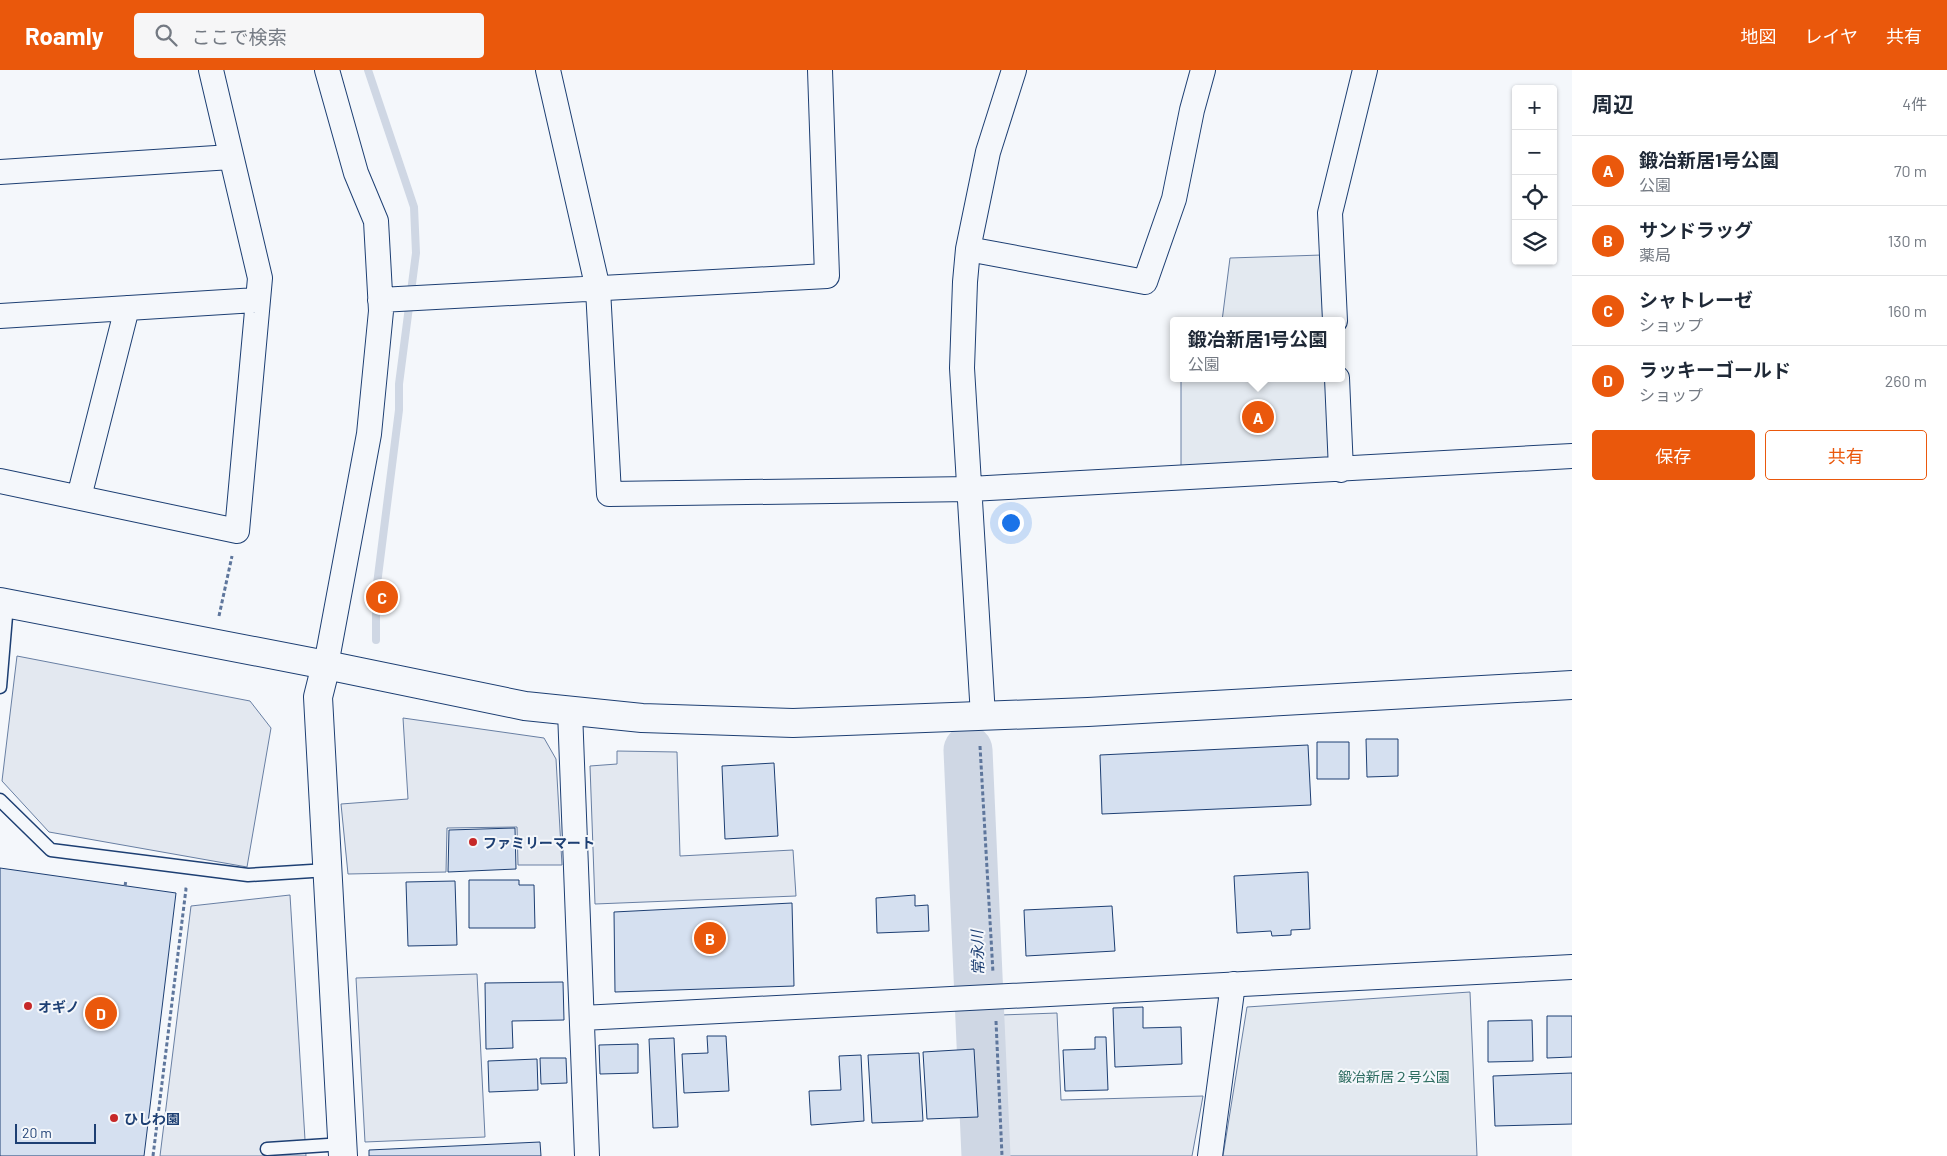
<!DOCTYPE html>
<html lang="ja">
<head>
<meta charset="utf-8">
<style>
	:root { --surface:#fff; --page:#f6f6f7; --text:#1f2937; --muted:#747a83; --line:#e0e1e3; --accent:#ea580c }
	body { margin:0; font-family:Barlow,"Noto Sans JP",sans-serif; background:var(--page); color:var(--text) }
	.controls { position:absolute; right:15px; top:15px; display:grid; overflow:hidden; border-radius:5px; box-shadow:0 1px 4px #0004 }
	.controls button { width:45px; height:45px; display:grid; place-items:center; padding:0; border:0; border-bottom:1px solid var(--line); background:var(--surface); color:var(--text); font:25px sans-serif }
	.scale { position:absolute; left:15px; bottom:12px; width:81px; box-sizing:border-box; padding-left:5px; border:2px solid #1d3f73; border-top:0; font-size:14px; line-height:18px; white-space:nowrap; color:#1d3f73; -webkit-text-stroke:4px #f4f7fb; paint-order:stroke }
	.you { position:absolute; left:1010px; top:452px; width:18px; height:18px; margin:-12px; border:4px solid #fff; border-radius:50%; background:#1a73e8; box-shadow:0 0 0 8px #1a73e833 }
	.badge { display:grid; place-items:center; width:32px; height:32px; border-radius:50%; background:var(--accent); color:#fff; font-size:16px; font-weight:700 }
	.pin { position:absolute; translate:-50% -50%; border:2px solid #fff; box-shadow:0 1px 5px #0006 }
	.popup { position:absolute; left:1170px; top:247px; width:175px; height:65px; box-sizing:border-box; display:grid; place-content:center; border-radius:5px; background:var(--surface); filter:drop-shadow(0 1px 4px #0005); font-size:16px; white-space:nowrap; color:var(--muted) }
	.popup b { font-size:19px; color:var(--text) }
	.popup::after { content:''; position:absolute; left:50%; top:100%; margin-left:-10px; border:10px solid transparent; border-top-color:var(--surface) }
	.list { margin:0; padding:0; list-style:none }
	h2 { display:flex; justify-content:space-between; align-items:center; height:65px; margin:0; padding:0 20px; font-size:21px }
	h2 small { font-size:16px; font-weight:400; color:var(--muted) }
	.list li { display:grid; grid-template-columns:32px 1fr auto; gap:15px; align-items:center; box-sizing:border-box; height:70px; padding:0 20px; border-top:1px solid var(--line) }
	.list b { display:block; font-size:19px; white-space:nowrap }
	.list p { margin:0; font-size:16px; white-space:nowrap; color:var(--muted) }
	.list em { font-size:16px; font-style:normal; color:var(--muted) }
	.actions { display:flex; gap:10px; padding:15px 20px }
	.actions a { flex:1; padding:11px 0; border:1px solid var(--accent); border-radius:5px; text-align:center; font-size:18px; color:var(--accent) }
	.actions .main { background:var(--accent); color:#fff }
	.icon { flex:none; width:28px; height:28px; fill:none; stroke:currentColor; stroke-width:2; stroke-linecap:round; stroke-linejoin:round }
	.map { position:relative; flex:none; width:1572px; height:1086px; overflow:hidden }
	header { display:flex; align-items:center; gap:30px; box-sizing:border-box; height:70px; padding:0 25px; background:var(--accent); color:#fff }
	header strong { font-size:24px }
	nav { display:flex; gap:28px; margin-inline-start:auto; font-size:18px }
	.search { width:350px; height:45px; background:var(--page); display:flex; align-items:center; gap:12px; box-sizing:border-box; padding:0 18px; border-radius:5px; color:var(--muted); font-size:19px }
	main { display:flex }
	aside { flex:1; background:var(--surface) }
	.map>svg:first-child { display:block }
	.green { fill:#e3e9f0; stroke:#687fa3 }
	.parking { fill:#e3e8f0; stroke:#687fa3 }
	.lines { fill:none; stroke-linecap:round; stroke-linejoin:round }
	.stream { stroke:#cfd7e4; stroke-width:8 }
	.river { stroke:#cfd7e4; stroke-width:49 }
	.building { fill:#d5e0f0; stroke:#1d3f73 }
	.lane-casing { stroke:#1d3f73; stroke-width:15 }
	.street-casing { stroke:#1d3f73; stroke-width:26 }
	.secondary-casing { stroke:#1d3f73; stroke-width:30 }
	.path { stroke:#5e769c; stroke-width:3; stroke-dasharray:4 2.5; stroke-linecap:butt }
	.lane { stroke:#f4f7fb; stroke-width:12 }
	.street { stroke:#f4f7fb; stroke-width:24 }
	.secondary { stroke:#f4f7fb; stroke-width:28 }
	.poi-dot { fill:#c62828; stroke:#f4f7fb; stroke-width:2 }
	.labels { text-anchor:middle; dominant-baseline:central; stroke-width:4; stroke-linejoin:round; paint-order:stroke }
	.poi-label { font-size:14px; font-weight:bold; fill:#1d3f73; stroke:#f4f7fb; text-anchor:start }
	.park-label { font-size:14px; fill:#2c6c60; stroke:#f4f7fb }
	.water-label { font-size:15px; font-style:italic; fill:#1d3f73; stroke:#f4f7fb }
</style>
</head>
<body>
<header>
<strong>Roamly</strong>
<div class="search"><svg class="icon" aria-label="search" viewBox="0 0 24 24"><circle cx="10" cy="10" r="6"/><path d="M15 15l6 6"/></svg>ここで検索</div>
<nav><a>地図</a><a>レイヤ</a><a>共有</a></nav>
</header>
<main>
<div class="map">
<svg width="1572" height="1086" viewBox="0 0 1572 1086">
	<rect width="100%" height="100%" fill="#f4f7fb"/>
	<!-- green -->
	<path class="green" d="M1322,185L1328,251H1222L1230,188Z
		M1181,308H1333L1341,400L1181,408Z
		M1470,922L1477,1086H1223L1247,937Z"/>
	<!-- parking -->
	<path class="parking" d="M17,586L250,631L271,658L247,797L49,762L2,711Z
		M403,648L544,668L556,689L562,795H518L517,757L447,758L446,802L348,804L341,734L408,729Z
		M617,681L677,682L680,786L793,780L796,826L595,834L590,696L617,694Z
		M290,825L306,1086H160L191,836Z
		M477,904L485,1067L365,1072L356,908Z
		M1057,943L1061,1030L1203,1026L1192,1086H1006L1001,945Z"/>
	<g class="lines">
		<!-- stream -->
		<path class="stream" d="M368,0L414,137L416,183L399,314V340L376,522V570"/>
		<!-- river -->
		<path class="river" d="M968,680L986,1086"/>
	</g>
	<!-- building -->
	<path class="building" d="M1366,669H1398V706L1367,707Z
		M1317,672H1349V709H1317Z
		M1308,675L1311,735L1102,744L1100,685Z
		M774,693L778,766L725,769L722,696Z
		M515,758L516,799L448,802L449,760Z
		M0,798L176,823L144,1086H0Z
		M1308,802L1310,859L1291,860V865L1272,866L1271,861L1237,863L1234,806Z
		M469,810H519V815H534L535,858H469Z
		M455,811L457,875L408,876L406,812Z
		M915,825V836L928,835L929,861L877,863L876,828Z
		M792,833L794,916L615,922L614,842Z
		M1112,836L1115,881L1026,886L1024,840Z
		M563,912L564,950L512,951L513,978L486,979L485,913Z
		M1143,937V958L1181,957L1182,994L1115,997L1113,938Z
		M1547,946H1572V987L1547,988Z
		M1532,950L1533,991L1488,992V951Z
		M707,966H726L729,1021L684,1023L682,984L708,983Z
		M1095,967H1106L1108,1020L1065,1021L1063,980L1095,979Z
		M674,968L678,1057L653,1058L649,969Z
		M638,974V1003L600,1004L599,975Z
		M974,979L978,1047L927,1049L923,982Z
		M919,983L923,1051L872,1053L868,985Z
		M861,985L864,1051L811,1055L809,1021L841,1020L839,986Z
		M540,988H566L567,1013L541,1014Z
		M537,989L538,1020L489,1022L488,991Z
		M1572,1003V1054L1495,1056L1493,1006Z
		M540,1072L541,1086H369V1080Z"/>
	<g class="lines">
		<defs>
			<path id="lane" d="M0,617L7,534
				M0,730L51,780L248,805L328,800
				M267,1079L343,1074"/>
			<path id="street" d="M548,0L598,219L609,424L970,419L1572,386
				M0,102L231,87
				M968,179L1145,212L1174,129L1192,40L1203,0
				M380,230L827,206L820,0
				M0,246L257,230
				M1335,251L1330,143L1365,0
				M1337,308L1341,400
				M0,411L237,461L260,208L211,0
				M79,427L127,238
				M326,595L369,364L381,241L376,151L356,103L327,0
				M570,641L587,1086
				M983,646L962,298L965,212L968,179L988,82L1014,0
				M582,948L1572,897
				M1210,1086L1233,914"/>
			<path id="secondary" d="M0,532L326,595L525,636L642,648L793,653L1088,642L1572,615
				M326,595L318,627L343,1086"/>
		</defs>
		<!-- lane casing -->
		<use href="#lane" class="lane-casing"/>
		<!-- street casing -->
		<use href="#street" class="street-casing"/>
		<!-- secondary casing -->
		<use href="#secondary" class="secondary-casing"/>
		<!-- path -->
		<path class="path" d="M219,546L232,486
			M980,676L993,903
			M125,816L126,810
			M996,951L1002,1086
			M153,1086L186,819H183"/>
		<!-- lane -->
		<use href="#lane" class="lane"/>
		<!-- street -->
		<use href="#street" class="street"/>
		<!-- secondary -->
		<use href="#secondary" class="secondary"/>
	</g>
	<!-- markers -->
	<g class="poi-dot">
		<circle cx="473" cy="772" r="5"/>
		<circle cx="28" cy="936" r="5"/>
		<circle cx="114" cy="1048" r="5"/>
	</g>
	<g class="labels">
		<!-- poi labels -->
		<g class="poi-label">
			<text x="483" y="772">ファミリーマート</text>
			<text x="38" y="936">オギノ</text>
			<text x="124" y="1048">ひしわ園</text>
		</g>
		<!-- park labels -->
		<g class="park-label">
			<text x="1394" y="1006">鍛冶新居２号公園</text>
		</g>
		<!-- water labels -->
		<g class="water-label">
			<text transform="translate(977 883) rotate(-92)">常永川</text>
		</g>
	</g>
</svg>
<div class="controls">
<button>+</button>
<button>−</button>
<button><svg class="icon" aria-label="locate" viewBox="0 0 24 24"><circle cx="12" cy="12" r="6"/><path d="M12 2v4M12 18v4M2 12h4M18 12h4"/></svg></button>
<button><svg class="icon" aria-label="layers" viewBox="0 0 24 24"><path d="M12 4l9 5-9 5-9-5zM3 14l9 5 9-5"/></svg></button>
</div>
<div class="scale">20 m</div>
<div class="you"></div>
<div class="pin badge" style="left:1258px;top:347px">A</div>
<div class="popup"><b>鍛冶新居1号公園</b>公園</div>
<div class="pin badge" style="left:710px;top:868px">B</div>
<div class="pin badge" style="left:382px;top:527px">C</div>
<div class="pin badge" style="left:101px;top:943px">D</div>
</div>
<aside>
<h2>周辺<small>4件</small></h2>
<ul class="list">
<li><span class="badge">A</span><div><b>鍛冶新居1号公園</b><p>公園</p></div><em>70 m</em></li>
<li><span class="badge">B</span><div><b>サンドラッグ</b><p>薬局</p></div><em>130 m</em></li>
<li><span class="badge">C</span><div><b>シャトレーゼ</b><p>ショップ</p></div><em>160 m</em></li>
<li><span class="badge">D</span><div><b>ラッキーゴールド</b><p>ショップ</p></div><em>260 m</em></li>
</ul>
<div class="actions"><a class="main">保存</a><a>共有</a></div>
</aside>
</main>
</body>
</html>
